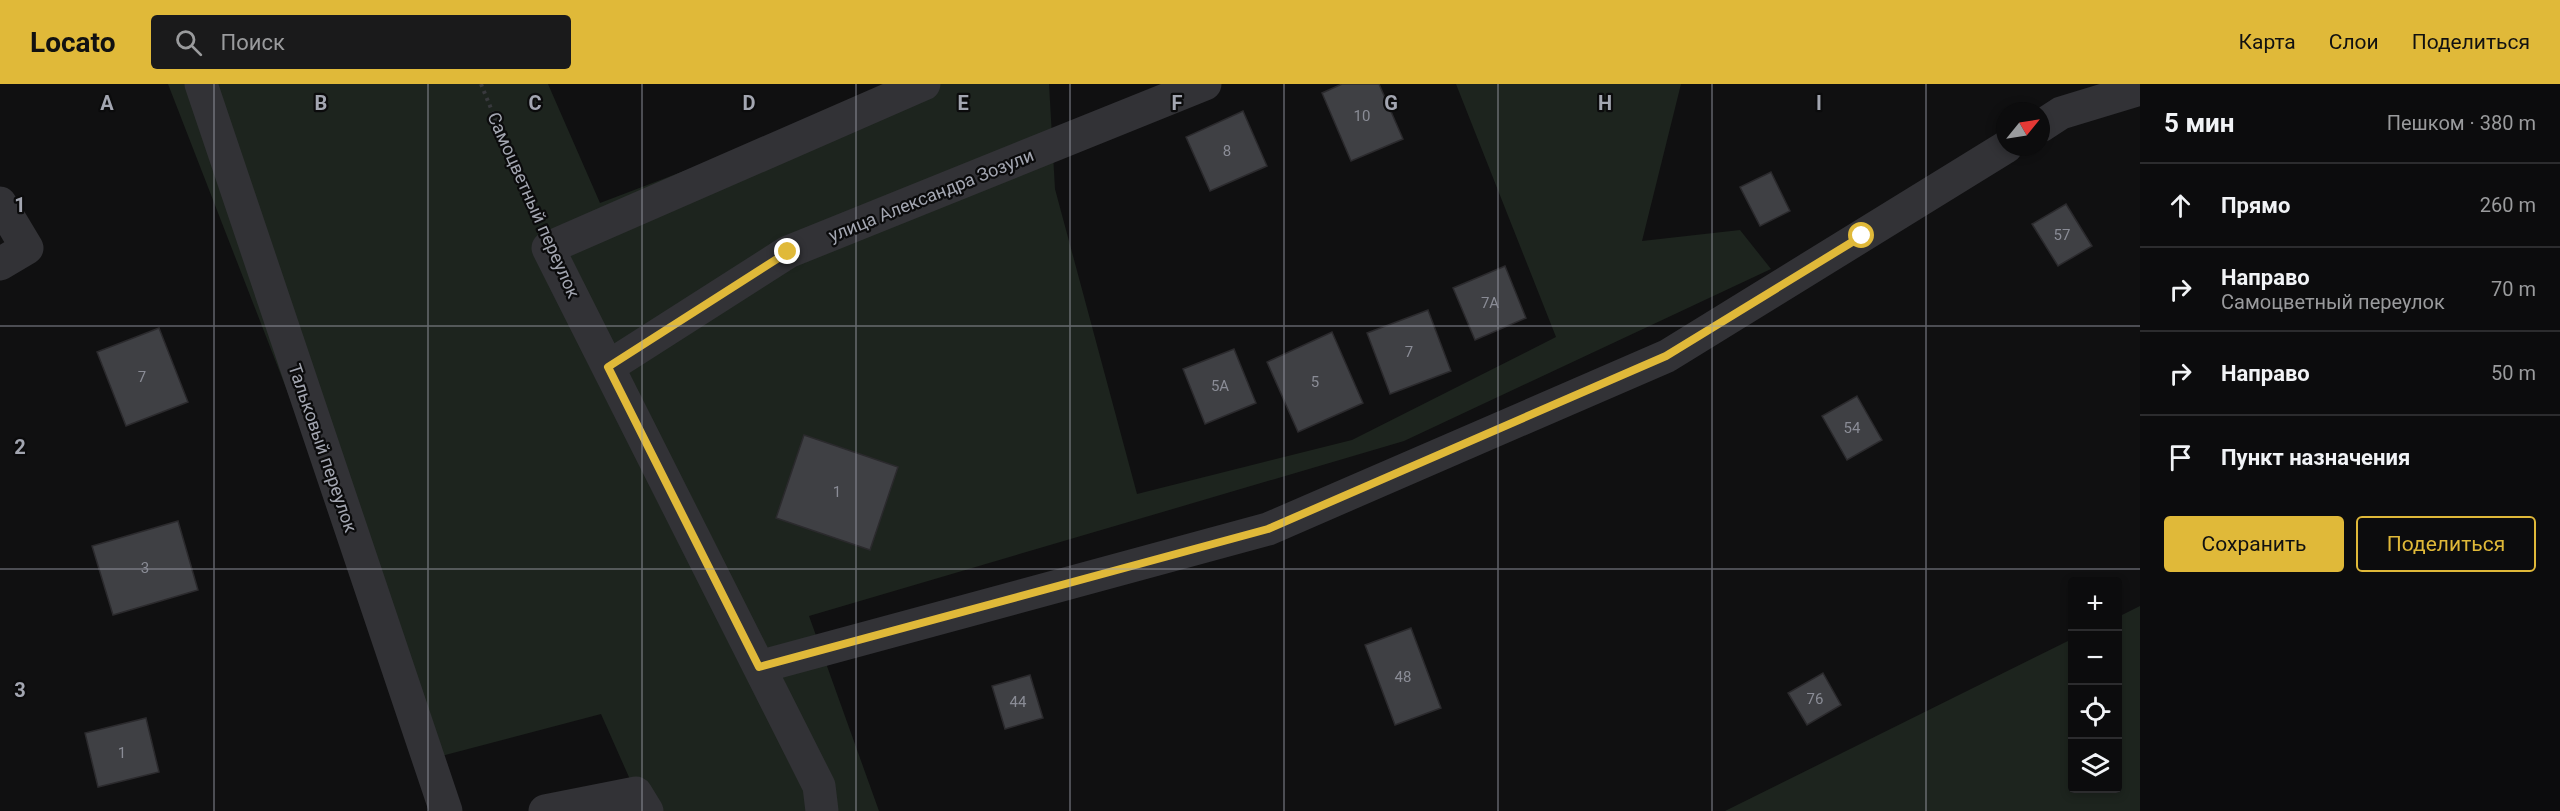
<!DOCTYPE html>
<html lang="ru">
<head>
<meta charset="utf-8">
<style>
	:root { --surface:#0c0c0d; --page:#1a1a1b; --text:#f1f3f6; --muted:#9a9b9d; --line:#2c2c2e; --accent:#e0b939 }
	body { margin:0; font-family:Roboto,sans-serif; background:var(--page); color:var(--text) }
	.controls { position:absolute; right:18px; bottom:18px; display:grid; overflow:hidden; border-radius:6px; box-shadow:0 3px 9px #0003 }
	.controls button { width:54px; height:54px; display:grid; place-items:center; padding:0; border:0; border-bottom:2px solid var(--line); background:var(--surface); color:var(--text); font:30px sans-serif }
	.compass { position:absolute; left:1996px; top:18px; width:54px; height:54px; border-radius:50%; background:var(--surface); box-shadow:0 3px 9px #0003; rotate:60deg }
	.stop { position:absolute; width:18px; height:18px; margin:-14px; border:4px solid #e0b939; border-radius:50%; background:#fff }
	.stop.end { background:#e0b939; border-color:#fff; box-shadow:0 2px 6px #0008 }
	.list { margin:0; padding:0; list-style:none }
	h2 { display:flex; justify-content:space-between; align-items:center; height:78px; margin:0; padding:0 24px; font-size:26px }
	h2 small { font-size:20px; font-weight:400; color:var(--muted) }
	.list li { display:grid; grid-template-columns:39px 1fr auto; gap:18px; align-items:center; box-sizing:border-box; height:84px; padding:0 24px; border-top:2px solid var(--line) }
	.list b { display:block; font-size:22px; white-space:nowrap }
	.list p { margin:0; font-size:20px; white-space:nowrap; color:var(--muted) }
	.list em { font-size:20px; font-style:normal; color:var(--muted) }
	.actions { display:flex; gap:12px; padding:18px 24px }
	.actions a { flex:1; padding:14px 0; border:2px solid var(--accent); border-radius:6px; text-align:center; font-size:21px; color:var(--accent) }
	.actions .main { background:var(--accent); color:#111 }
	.icon { flex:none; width:33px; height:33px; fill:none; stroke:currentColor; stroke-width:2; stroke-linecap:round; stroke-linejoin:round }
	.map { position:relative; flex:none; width:2140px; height:727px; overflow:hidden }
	header { display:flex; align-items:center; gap:36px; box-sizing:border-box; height:84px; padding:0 30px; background:var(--accent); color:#111 }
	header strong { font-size:28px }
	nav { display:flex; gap:33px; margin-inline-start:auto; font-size:21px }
	.search { width:420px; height:54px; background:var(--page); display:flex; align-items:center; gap:15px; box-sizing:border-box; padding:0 21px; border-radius:6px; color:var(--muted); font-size:22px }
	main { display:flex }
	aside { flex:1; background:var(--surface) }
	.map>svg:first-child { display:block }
	.green { fill:#1d241e }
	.building { fill:#3f4044; stroke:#2b2a2d; stroke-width:1.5 }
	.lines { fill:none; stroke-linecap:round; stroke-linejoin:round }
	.path { stroke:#38393d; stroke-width:4; stroke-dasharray:3 4.5; stroke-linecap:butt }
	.minor { stroke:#323236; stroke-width:33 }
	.route { stroke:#e0b939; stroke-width:8 }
	.grid { fill:none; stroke:#a3a6b1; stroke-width:1.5; stroke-opacity:0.55 }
	.labels { text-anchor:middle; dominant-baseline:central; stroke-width:4.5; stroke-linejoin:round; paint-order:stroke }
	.number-label { font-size:15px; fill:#8a8c96 }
	.street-label { font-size:18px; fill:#a3a6b1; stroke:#0b0b0c }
	.grid-label { font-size:20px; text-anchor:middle; font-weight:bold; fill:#a3a6b1; stroke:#0b0b0c; stroke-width:4.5; stroke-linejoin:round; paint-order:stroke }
</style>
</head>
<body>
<header>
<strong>Locato</strong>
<div class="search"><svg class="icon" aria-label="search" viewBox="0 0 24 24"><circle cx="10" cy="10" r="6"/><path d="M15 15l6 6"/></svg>Поиск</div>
<nav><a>Карта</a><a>Слои</a><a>Поделиться</a></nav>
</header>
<main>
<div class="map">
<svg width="2140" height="727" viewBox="0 0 2140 727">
	<rect width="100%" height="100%" fill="#101011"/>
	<!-- green -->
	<path class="green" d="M168,0H548L600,119L912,0H1049L1055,105L1137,410L1352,356L1556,253L1456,0H1681L1642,157L1740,146L1771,185L1404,357L809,532L879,727H644L601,630L430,675Z
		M2140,522V727H1725L2072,555V704H2118V533Z"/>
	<!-- building -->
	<path class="building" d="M1342,0H1379L1403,55L1351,77L1322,9Z
		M1243,27L1267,82L1210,107L1186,53Z
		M1771,88L1790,127L1760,142L1740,103Z
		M2066,120L2092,162L2058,182L2032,140Z
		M1505,182L1526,234L1475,256L1453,204Z
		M1428,226L1451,287L1390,310L1367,249Z
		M159,244L188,318L126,342L97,268Z
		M1332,248L1363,319L1298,348L1267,278Z
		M1234,265L1256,319L1205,340L1183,285Z
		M1857,312L1882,356L1847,376L1822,332Z
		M804,351L898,383L870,466L776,434Z
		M178,437L198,506L113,531L92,462Z
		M1411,544L1441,624L1395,641L1365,561Z
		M1823,589L1841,621L1807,641L1788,609Z
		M1030,591L1043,634L1005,645L992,602Z
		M146,634L159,688L98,703L85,649Z"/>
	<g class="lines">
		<!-- path -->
		<path class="path" d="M481,0L536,135"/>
		<!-- minor -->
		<path class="minor" d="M201,0L446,727
			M2041,42L2061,29L2140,5
			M0,119L27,164L0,180
			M608,283L788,168L1205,0
			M759,583L1268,445L1667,272L2006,63
			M545,727L636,709L647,727
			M822,727L819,702L548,164L924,0"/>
	</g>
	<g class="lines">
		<!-- route -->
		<path class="route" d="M788,168L608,283L759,583L1268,445L1666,272L1862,152"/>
	</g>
	<!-- grid -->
	<path class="grid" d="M214,0V727M428,0V727M642,0V727M856,0V727M1070,0V727M1284,0V727M1498,0V727M1712,0V727M1926,0V727M0,242H2140M0,485H2140"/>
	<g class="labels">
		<!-- number labels -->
		<g class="number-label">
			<text x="1362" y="32">10</text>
			<text x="1227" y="67">8</text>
			<text x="2062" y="151">57</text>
			<text x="1490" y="219">7А</text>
			<text x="1409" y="268">7</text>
			<text x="142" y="293">7</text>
			<text x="1315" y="298">5</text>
			<text x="1220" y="302">5А</text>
			<text x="1852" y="344">54</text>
			<text x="837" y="408">1</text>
			<text x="145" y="484">3</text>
			<text x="1403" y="593">48</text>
			<text x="1815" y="615">76</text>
			<text x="1018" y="618">44</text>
			<text x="122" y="669">1</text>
		</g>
		<!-- street labels -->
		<g class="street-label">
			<text transform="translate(931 111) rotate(-22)">улица Александра Зозули</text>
			<text transform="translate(534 121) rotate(66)">Самоцветный переулок</text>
			<text transform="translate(323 364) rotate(71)">Тальковый переулок</text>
		</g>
	</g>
	<g class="grid-label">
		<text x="107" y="26">A</text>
		<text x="321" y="26">B</text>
		<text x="535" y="26">C</text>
		<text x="749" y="26">D</text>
		<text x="963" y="26">E</text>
		<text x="1177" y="26">F</text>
		<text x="1391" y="26">G</text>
		<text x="1605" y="26">H</text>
		<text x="1819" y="26">I</text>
		<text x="20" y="128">1</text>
		<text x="20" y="370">2</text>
		<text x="20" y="613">3</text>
	</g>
</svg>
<div class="controls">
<button>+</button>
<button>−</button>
<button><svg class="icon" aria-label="locate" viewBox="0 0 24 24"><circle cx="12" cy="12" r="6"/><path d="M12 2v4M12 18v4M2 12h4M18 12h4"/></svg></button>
<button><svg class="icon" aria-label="layers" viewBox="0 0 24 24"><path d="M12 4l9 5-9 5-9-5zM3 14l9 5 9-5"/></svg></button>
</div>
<svg class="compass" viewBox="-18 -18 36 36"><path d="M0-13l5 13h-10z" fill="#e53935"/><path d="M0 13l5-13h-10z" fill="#9a9b9d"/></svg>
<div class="stop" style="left:1862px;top:152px"></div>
<div class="stop end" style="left:788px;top:168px"></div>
</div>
<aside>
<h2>5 мин<small>Пешком · 380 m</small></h2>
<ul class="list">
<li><svg class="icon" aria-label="ahead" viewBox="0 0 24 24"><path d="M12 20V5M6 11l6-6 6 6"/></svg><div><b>Прямо</b></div><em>260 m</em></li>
<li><svg class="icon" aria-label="right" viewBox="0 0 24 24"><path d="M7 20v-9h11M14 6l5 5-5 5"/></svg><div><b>Направо</b><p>Самоцветный переулок</p></div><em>70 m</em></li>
<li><svg class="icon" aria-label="right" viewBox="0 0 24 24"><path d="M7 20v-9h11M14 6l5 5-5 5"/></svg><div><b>Направо</b></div><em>50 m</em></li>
<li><svg class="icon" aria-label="arrive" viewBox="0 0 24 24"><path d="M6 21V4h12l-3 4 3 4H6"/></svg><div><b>Пункт назначения</b></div></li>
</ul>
<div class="actions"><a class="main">Сохранить</a><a>Поделиться</a></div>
</aside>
</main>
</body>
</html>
